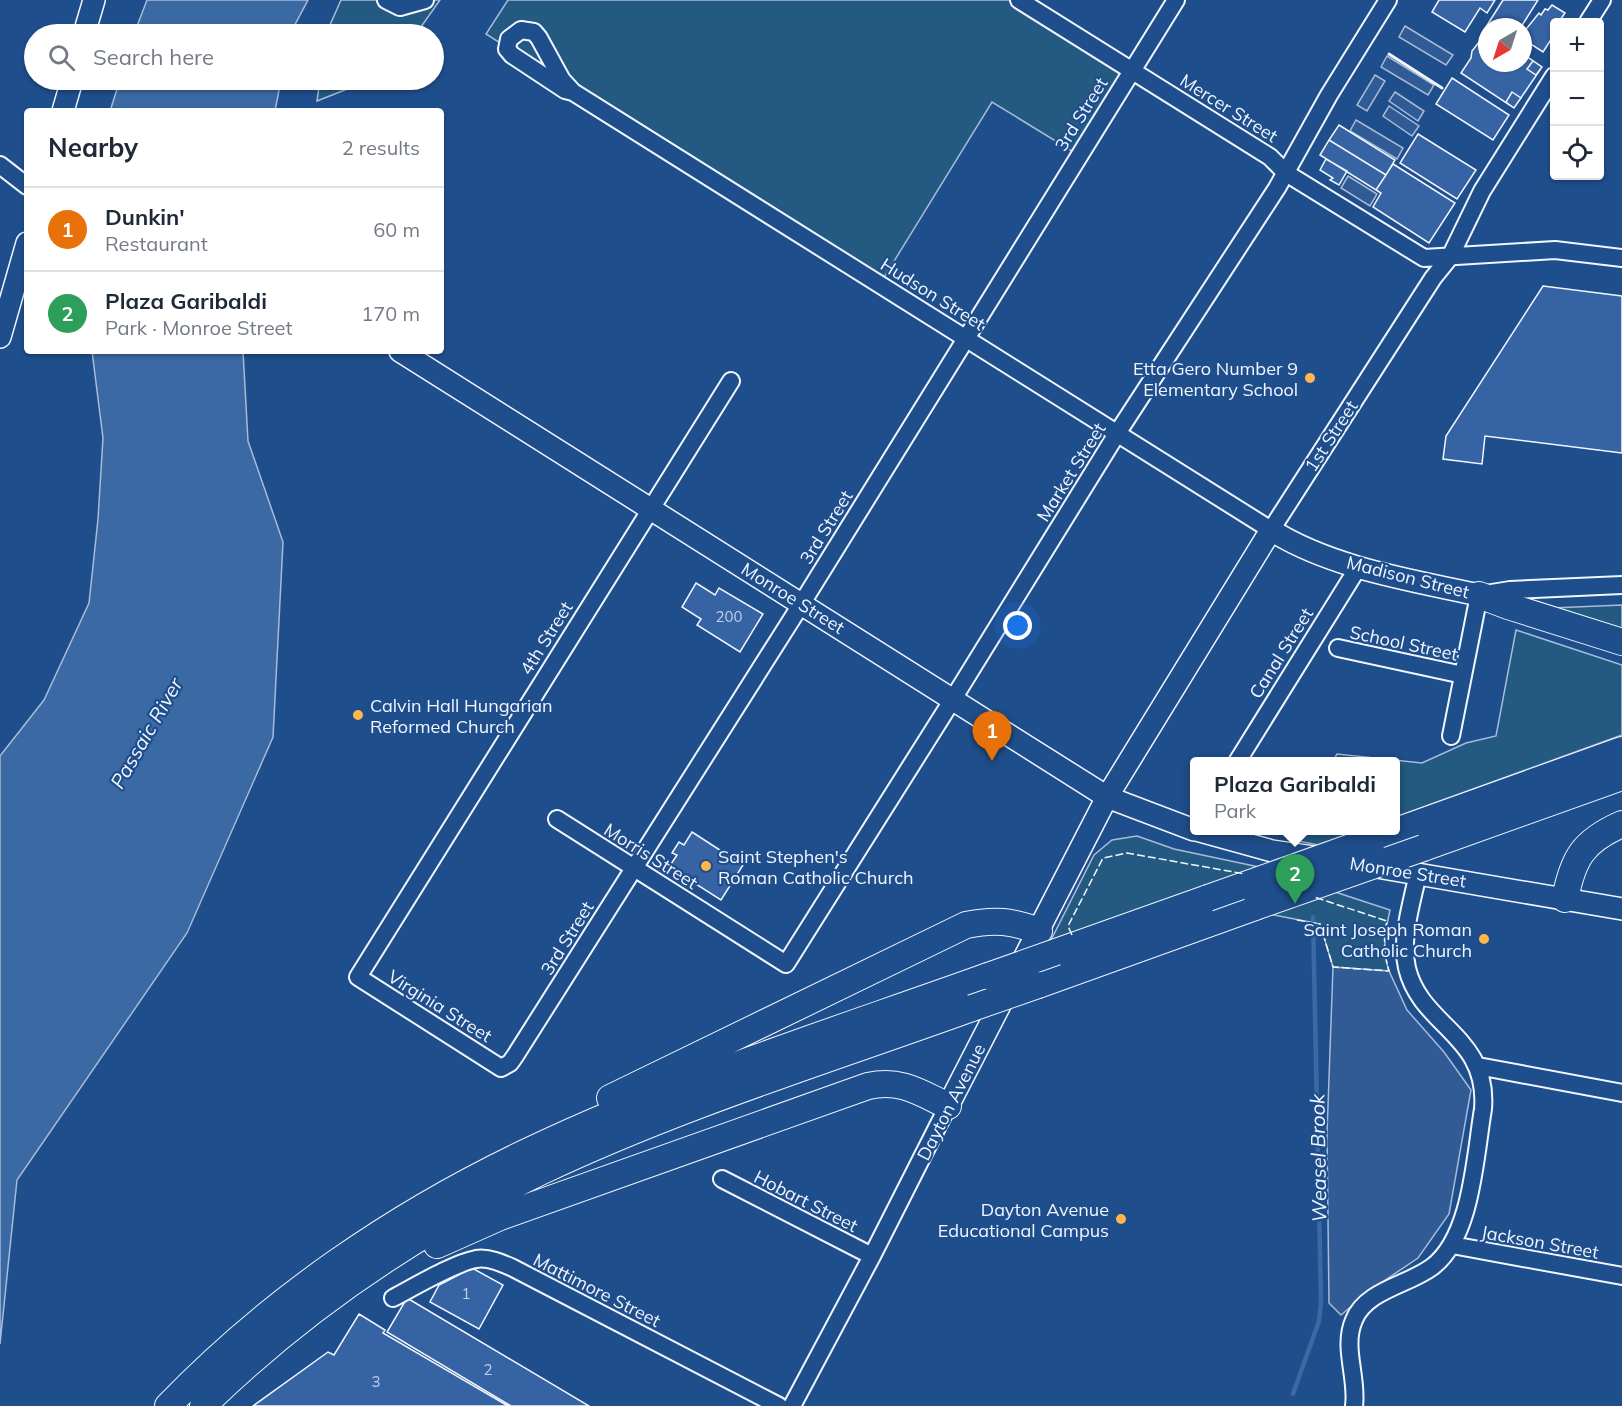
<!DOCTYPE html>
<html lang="en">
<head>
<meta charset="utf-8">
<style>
	:root { --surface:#fff; --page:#f2f2f3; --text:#1f2937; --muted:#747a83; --line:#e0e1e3; --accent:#0b8043 }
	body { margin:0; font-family:Mulish,sans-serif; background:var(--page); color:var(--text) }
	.controls { position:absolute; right:18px; top:18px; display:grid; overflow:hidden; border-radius:6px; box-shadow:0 2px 4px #0004 }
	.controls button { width:54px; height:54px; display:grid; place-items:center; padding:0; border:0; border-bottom:2px solid var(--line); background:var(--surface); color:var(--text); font:30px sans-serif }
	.compass { position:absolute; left:1478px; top:18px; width:54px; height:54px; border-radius:50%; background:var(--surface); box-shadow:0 2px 4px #0004; rotate:219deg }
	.you { position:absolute; left:1018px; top:626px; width:21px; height:21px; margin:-15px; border:4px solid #fff; border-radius:50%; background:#1a73e8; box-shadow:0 0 0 9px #1a73e833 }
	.badge { display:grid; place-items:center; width:39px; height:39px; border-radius:50%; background:var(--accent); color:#fff; font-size:20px; font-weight:700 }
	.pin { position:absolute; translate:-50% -50px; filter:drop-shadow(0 2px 3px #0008) }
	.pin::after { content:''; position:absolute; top:32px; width:21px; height:18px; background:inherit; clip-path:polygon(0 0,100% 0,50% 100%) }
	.popup { position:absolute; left:1190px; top:757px; width:210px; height:78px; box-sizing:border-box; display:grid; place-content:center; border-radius:6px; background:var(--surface); filter:drop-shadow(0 2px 4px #0005); font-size:20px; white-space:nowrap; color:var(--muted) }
	.popup b { font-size:22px; color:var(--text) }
	.popup::after { content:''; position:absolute; left:50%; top:100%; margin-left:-12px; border:12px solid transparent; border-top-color:var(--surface) }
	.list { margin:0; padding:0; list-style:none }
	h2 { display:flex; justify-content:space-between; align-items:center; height:78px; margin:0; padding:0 24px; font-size:26px }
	h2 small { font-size:20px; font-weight:400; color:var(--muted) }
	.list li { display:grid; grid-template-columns:39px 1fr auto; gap:18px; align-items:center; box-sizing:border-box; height:84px; padding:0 24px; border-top:2px solid var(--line) }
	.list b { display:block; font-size:22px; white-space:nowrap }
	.list p { margin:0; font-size:20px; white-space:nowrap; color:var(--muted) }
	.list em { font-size:20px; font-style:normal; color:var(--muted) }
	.icon { flex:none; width:33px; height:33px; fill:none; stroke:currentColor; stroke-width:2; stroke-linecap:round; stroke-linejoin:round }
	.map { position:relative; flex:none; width:1622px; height:1406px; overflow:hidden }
	.search { position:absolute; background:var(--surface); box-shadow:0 2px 4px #0004; left:24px; top:24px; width:420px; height:66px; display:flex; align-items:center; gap:15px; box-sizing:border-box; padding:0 21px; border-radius:33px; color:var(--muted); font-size:22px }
	.panel { position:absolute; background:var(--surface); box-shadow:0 2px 4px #0004; left:24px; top:108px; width:420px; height:246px; border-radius:6px }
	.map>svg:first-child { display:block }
	.green { fill:#245a82; stroke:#a8bbd7; stroke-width:1.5 }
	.parking { fill:#305b95; stroke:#a8bbd7; stroke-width:1.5 }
	.water { fill:#3b69a3; stroke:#a8bbd7; stroke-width:1.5 }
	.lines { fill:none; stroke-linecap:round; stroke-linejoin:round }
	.stream { stroke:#3b69a3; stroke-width:4.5 }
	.building { fill:#3563a3; stroke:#f2f6ff; stroke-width:1.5 }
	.minor-casing { stroke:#f2f6ff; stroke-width:20 }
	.major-casing { stroke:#f2f6ff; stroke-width:24 }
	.highway-casing { stroke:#f2f6ff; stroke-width:28 }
	.minor { stroke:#1f4e8c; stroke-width:16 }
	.major { stroke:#1f4e8c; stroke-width:21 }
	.highway { stroke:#1f4e8c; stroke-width:26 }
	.highway-bridge-casing { stroke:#f2f6ff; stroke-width:28; stroke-linecap:butt }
	.highway-bridge { stroke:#1f4e8c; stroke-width:26 }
	.fence { stroke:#f2f6ff; stroke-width:1.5; stroke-dasharray:8 3; stroke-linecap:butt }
	.wall { stroke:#f2f6ff; stroke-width:3 }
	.poi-dot { fill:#ffb74d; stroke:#1f4e8c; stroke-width:2 }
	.labels { text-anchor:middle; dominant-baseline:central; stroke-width:4.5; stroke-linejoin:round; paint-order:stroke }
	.number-label { font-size:15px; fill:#c3d1e8 }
	.street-label { font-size:18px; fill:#f2f6ff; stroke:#1f4e8c }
	.poi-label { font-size:18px; fill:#f2f6ff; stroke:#1f4e8c; text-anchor:end }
	.water-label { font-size:20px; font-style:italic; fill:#f2f6ff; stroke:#1f4e8c }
</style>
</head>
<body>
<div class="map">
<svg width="1622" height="1406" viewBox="0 0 1622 1406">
	<rect width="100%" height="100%" fill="#1f4e8c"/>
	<!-- green -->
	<path class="green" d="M341,0H440L416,34H326Z
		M508,0H1024L1129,68L1075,153L992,102L880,284L486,34Z
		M320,80H370L317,101Z
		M1622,605V632L1528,609Z
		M1516,630L1622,665V735L1396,817V762L1333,761L1337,754L1422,763L1466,743L1496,736Z
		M1293,830H1358V831L1318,845L1288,839Z
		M1137,836L1174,849L1259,867L1390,910C1385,932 1382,950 1389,971L1333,967L1320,924L1187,898L1049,944L1094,855L1112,840Z"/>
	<!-- parking -->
	<path class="parking" d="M1405,26L1453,55L1446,65L1399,37Z
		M1387,56L1434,85L1428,95L1381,67Z
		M1375,75L1385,81L1367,111L1357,105Z
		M1395,92L1424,111L1418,121L1389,101Z
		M1389,106L1419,126L1412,136L1383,116Z
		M1356,120L1403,148L1397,159L1350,131Z
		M1348,176L1377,194L1370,206L1341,188Z
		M1333,967L1389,971L1407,1010L1444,1052L1471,1090L1449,1214L1418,1258L1372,1289L1341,1315L1329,1303L1327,1134Z"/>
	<!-- water -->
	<path class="water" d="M147,0H308L290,34H134Z
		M120,80H281L275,111H110Z
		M92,351H243L248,441L283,542L273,737L187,933L17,1180L0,1344V756L44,700L89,603L98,519L103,438Z"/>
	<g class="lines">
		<!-- stream -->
		<path class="stream" d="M1293,1394L1319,1321L1321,1302L1313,917"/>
	</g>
	<!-- building -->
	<path class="building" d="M1439,0H1495L1487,13L1480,8L1465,32L1432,12Z
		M1503,0H1538L1521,27L1487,28L1486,27Z
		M1552,5L1565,13L1560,20L1563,22H1554V35L1543,52L1523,39V33L1539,13L1541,15L1545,9L1548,10Z
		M1487,32V63H1523V54L1542,67L1514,108L1461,73L1471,58L1472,51Z
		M1533,61L1542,67L1536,75L1527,69Z
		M1452,78L1509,115L1493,140L1436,104Z
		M1512,92L1521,98L1514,108L1506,102Z
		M1339,125L1395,160L1386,175L1329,140Z
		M1418,134L1476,170L1457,199L1400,163Z
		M1329,140L1386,175L1376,190L1320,155Z
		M1326,159L1347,171L1339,185L1330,180L1333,178L1320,170Z
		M1393,164L1455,203L1429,243L1373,207L1381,193L1376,190Z
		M1543,286L1622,296V453L1485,436L1482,464L1443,459L1446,436Z
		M696,583L715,595L719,588L763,614L740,652L697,625L701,619L682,607Z
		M692,832L743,865L721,900L669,867L677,855L672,853L679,842L684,845Z
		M472,1268L503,1285L479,1329L430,1302L439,1285Z
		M407,1298L589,1406H511L387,1332Z
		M359,1314L385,1330L383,1333L508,1406H253L328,1352L334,1355Z"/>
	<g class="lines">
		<defs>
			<path id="minor" d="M386,0L400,7L425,0
				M1019,0L1270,157L1286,173L1424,258L1555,250L1622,258
				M1588,22L1602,0
				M573,92L565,90L512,55L507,49L509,39L521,30L534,32L539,38L562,80L573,92L1271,530L1433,278L1450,257L1482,191L1554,76
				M0,165L27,186
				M731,381L358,977L501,1068L510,1063L515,1056L802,603L1176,0
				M1338,648L1463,675
				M1451,736L1479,595L1510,590L1622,585
				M1237,762L1359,566
				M557,819L786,964L953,699L1118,432L1277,188L1329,95L1388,0
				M1478,1066L1622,1093
				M722,1179L872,1256
				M1452,1245L1622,1276
				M393,1298C414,1287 454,1263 476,1259C489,1257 502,1263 513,1268L779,1406
				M792,1406L872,1256L948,1106
				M1354,1406C1358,1378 1342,1347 1354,1320C1366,1290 1408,1285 1432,1267C1472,1237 1475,1156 1483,1109C1489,1035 1421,1027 1407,968C1400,938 1412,903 1418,873"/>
			<path id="major" d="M84,34L94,0
				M63,111L72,80
				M0,337L27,243
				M400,351L1107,797L1194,830
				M1196,830L1272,851L1320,858
				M1371,866L1622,909
				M948,1106L1107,797L1271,530C1331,568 1411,580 1479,595"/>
			<path id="highway" d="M1479,595L1508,606L1622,642
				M1374,839L1622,750
				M1423,848L1622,777
				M1565,899C1573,858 1583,841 1622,824
				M1056,952L1208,898
				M1038,985L1255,907
				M610,1098L966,925C995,919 1011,921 1039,931
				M437,1245L500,1217L868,1086C901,1079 919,1092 948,1106
				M168,1406C271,1299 397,1213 531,1150C678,1080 835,1031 988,976
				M203,1406C301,1310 416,1232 540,1172C679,1106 828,1060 972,1008"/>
		</defs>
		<!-- minor casing -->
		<use href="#minor" class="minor-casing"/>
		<!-- major casing -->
		<use href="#major" class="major-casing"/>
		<!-- highway casing -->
		<use href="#highway" class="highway-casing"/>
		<!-- minor -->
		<use href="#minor" class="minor"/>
		<!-- major -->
		<use href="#major" class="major"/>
		<!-- highway -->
		<use href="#highway" class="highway"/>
		<defs>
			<path id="highway-bridge" d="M1208,898L1374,839
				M1255,907L1423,848
				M988,976L1056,952
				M972,1008L1038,985"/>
		</defs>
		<!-- highway-bridge casing -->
		<use href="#highway-bridge" class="highway-bridge-casing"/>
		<!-- highway-bridge -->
		<use href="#highway-bridge" class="highway-bridge"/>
		<!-- fence -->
		<path class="fence" d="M1297,920L1320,924L1333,967L1389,971C1384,954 1383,938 1387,921L1314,897
			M1072,935L1068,926L1103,858L1127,853L1245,874"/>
		<!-- wall -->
		<path class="wall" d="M1389,54L1442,88"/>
	</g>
	<!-- markers -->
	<g class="poi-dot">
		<circle cx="1310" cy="378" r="6"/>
		<circle cx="358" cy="715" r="6"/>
		<circle cx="706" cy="866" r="6"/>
		<circle cx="1484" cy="939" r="6"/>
		<circle cx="1121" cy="1219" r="6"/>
	</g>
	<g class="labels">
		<!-- number labels -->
		<g class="number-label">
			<text x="729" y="616">200</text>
			<text x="466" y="1293">1</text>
			<text x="488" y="1369">2</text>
			<text x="376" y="1381">3</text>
		</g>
		<!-- street labels -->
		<g class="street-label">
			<text transform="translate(1229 108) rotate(32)">Mercer Street</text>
			<text transform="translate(1081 114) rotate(-58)">3rd Street</text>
			<text transform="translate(933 294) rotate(32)">Hudson Street</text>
			<text transform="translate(1331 436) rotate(-57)">1st Street</text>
			<text transform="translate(1071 472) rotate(-58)">Market Street</text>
			<text transform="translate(826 527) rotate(-58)">3rd Street</text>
			<text transform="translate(1408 577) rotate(14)">Madison Street</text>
			<text transform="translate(793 598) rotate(32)">Monroe Street</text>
			<text transform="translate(546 638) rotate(-58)">4th Street</text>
			<text transform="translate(1404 643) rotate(12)">School Street</text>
			<text transform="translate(1281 653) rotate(-58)">Canal Street</text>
			<text transform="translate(651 856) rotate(32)">Morris Street</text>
			<text transform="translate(1408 872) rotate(9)">Monroe Street</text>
			<text transform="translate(567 938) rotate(-58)">3rd Street</text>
			<text transform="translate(440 1006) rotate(32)">Virginia Street</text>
			<text transform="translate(951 1102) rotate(-63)">Dayton Avenue</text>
			<text transform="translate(806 1201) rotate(27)">Hobart Street</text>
			<text transform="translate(1540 1242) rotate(10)">Jackson Street</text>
			<text transform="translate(597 1290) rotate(27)">Mattimore Street</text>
		</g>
		<!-- poi labels -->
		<g class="poi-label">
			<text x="1298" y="368">Etta Gero Number 9<tspan x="1298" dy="21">Elementary School</tspan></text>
			<text x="370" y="705" text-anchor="start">Calvin Hall Hungarian<tspan x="370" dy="21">Reformed Church</tspan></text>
			<text x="718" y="856" text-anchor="start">Saint Stephen's<tspan x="718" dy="21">Roman Catholic Church</tspan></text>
			<text x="1472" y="929">Saint Joseph Roman<tspan x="1472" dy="21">Catholic Church</tspan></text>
			<text x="1109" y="1209">Dayton Avenue<tspan x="1109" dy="21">Educational Campus</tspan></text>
		</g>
		<!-- water labels -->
		<g class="water-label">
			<text transform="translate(146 733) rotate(-60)">Passaic River</text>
			<text transform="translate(1318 1158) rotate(-91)">Weasel Brook</text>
		</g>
	</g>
</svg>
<div class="controls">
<button>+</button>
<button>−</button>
<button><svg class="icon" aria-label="locate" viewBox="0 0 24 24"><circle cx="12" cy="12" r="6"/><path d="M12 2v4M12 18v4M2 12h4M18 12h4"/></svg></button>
</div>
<svg class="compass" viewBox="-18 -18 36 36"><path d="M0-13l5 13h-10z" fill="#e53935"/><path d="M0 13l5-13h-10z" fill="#747a83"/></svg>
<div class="you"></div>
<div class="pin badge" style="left:992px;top:761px;background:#e8710a">1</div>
<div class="pin badge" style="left:1295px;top:904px;background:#2e9e5b">2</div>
<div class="popup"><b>Plaza Garibaldi</b>Park</div>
<div class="search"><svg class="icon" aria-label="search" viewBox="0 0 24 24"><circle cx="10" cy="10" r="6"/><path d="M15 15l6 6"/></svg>Search here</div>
<section class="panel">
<h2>Nearby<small>2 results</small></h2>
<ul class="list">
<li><span class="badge" style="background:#e8710a">1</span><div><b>Dunkin'</b><p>Restaurant</p></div><em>60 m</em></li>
<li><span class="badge" style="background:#2e9e5b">2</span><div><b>Plaza Garibaldi</b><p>Park · Monroe Street</p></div><em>170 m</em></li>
</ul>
</section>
</div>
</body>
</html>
